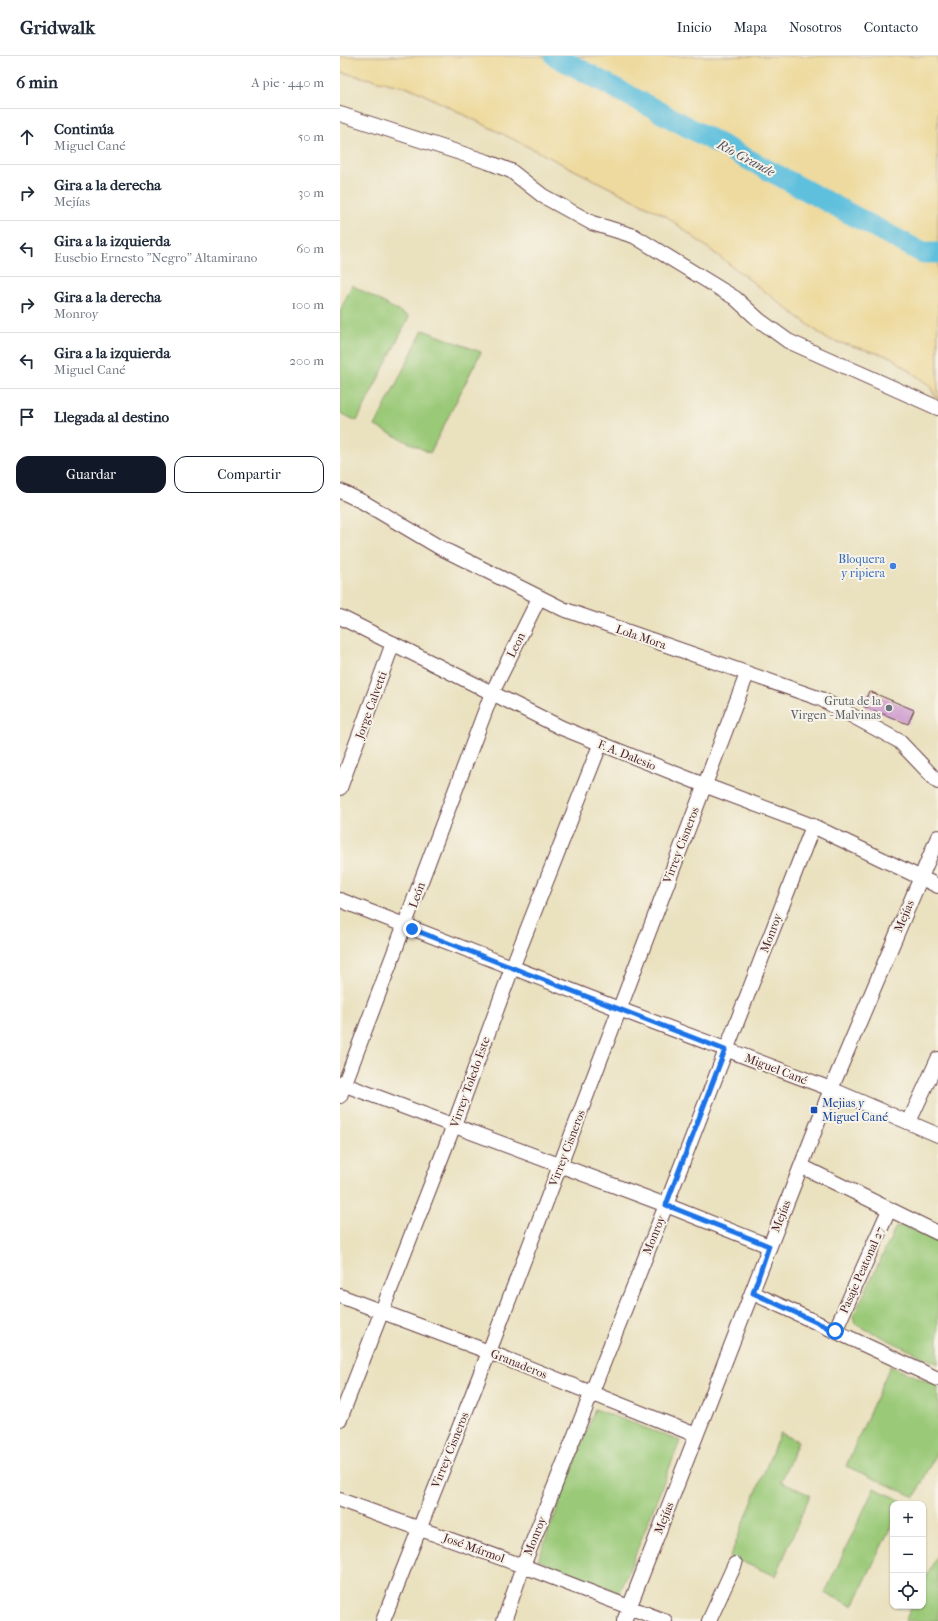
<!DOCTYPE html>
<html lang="es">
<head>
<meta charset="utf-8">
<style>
	:root { --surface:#fff; --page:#f2f2f3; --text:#1f2937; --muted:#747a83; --line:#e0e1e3; --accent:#111827 }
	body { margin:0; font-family:"IM FELL French Canon",serif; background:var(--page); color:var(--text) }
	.controls { position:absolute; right:12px; bottom:12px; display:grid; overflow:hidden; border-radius:8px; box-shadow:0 1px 3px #0004 }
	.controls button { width:36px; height:36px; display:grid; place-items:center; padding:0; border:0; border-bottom:1px solid var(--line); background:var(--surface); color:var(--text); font:20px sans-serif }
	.stop { position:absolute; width:12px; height:12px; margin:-9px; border:3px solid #1a73e8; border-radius:50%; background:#fff }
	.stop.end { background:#1a73e8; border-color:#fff; box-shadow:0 1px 4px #0008 }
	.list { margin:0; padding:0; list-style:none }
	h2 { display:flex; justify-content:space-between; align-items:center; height:52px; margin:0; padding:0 16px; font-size:17px }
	h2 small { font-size:13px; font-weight:400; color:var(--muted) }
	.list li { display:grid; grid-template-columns:26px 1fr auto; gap:12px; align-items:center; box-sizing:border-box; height:56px; padding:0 16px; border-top:1px solid var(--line) }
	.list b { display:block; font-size:15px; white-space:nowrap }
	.list p { margin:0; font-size:13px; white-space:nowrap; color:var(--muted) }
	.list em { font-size:13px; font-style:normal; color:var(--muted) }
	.actions { display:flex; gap:8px; padding:12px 16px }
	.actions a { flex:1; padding:9px 0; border:1px solid var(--accent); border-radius:12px; text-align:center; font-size:14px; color:var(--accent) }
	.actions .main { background:var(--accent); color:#fff }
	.icon { flex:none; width:22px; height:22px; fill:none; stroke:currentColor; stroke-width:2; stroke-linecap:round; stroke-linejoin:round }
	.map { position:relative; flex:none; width:598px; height:1565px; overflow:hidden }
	header { display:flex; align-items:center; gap:24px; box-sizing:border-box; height:56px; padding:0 20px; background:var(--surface); border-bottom:1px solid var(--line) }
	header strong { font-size:19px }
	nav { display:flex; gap:22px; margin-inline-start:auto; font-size:14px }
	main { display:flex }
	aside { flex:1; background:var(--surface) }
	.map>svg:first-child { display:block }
	.green { fill:#9ac977; stroke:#727451 }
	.sand { fill:#eeda9e; stroke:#9c7c64 }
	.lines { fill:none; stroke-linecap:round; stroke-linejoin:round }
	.river { stroke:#5fc0dd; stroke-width:21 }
	.building { fill:#cf9ccf }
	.minor-casing { stroke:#623c41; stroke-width:16 }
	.minor { stroke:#fff; stroke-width:14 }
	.route { stroke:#1a73e8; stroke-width:5 }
	.shop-dot { fill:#3f7fe0; stroke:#f7f3e8; stroke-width:1.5 }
	.worship-dot { fill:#6b7280; stroke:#f7f3e8; stroke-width:1.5 }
	.transit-dot { fill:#1a4fb4; stroke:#f7f3e8; stroke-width:1.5 }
	.labels { text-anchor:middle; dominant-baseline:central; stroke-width:4; stroke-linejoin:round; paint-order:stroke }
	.shop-label { font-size:12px; fill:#366cbe; stroke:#f7f3e8; text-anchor:end }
	.street-label { font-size:12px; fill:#4a1f2b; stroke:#f7f3e8 }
	.worship-label { font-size:12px; fill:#5b616d; stroke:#f7f3e8; text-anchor:end }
	.transit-label { font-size:12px; fill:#164399; stroke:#f7f3e8; text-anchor:start }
	.water-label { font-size:13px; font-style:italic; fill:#504f60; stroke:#f7f3e8 }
</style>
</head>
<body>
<header>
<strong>Gridwalk</strong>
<nav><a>Inicio</a><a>Mapa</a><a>Nosotros</a><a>Contacto</a></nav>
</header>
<main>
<aside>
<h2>6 min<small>A pie · 440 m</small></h2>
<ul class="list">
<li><svg class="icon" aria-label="ahead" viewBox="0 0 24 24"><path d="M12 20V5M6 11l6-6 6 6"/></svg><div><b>Continúa</b><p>Miguel Cané</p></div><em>50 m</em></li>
<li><svg class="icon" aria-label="right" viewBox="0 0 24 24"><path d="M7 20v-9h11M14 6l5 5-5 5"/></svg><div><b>Gira a la derecha</b><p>Mejías</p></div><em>30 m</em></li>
<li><svg class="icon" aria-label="left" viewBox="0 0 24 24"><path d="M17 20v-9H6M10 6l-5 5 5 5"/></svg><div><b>Gira a la izquierda</b><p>Eusebio Ernesto &quot;Negro&quot; Altamirano</p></div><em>60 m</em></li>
<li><svg class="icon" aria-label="right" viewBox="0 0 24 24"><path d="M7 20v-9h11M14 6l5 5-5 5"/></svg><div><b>Gira a la derecha</b><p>Monroy</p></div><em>100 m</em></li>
<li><svg class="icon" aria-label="left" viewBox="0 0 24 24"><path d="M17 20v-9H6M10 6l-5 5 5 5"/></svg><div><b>Gira a la izquierda</b><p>Miguel Cané</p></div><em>200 m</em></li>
<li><svg class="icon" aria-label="arrive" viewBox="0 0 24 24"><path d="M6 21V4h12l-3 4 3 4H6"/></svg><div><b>Llegada al destino</b></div></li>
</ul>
<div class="actions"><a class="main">Guardar</a><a>Compartir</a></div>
</aside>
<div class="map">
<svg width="598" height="1565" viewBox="0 0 598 1565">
	<rect width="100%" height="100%" fill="#f7f3e8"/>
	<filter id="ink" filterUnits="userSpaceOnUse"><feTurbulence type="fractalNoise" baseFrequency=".025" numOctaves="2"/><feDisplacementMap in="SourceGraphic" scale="8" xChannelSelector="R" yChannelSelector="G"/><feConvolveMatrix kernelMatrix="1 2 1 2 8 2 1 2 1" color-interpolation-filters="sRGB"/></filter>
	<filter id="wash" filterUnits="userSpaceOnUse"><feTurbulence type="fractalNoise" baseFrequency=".012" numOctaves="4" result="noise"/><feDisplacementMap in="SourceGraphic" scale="16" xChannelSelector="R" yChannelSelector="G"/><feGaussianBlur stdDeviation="0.9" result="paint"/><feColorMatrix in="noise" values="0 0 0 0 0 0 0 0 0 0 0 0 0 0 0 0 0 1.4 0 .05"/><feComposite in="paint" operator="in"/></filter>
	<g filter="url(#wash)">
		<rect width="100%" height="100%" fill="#eae1bf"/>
		<!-- green -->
		<path class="green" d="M12,229L69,261L17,365L0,357V255Z
			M83,274L141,296L90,397L35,370Z
			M563,1169L598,1186V1308L515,1268L513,1261L556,1171Z
			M550,1310L598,1330V1393L575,1441L506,1410Z
			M255,1353L340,1385L280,1537L198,1504Z
			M440,1377L458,1385L441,1426L470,1439L436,1520L390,1501Z
			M534,1432L562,1445L561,1448H553V1466L513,1550L485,1537Z
			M598,1497V1565H565L572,1550H583V1527Z"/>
		<!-- sand -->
		<path class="sand" d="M0,0H598V346L590,330L551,301L487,283L326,160L73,33L0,16Z"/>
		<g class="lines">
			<!-- river -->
			<path class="river" d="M215,0L583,197H598"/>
		</g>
		<g id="blocks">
			<!-- building -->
			<path class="building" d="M529,635L574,654L568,668L523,650Z"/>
		</g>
	</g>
	<g filter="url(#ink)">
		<use href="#blocks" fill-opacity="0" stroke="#623c41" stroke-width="1"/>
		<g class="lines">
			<defs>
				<path id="minor" d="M0,58L148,106L171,115L203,140L252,167L294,180L395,242L419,264L448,285L598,352
					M0,435L23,446L99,491L223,553L481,643L559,685L598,726
					M0,561L222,672L364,729L473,770L598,830
					M0,732L53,587
					M0,844L279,953L491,1033L598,1079
					M0,1027L326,1149L429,1190
					M0,1040L152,637L199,542
					M569,1066L598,1003
					M461,1110L598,1177
					M413,1237L598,1323
					M0,1240L149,1296L356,1379
					M495,1275L549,1154
					M0,1363L114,1069L172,912L260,689
					M0,1444L183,1510L325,1565
					M43,1565L149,1296L407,618
					M164,1565L183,1510L326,1149L473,770
					M284,1565L491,1033L598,781
					M369,1565L395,1508"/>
			</defs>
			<!-- minor casing -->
			<use href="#minor" class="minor-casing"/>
			<!-- minor -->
			<use href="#minor" class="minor"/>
		</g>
	</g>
	<g class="lines" filter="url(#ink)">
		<!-- route -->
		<path class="route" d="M72,873L385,994L326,1149L429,1190L413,1237L495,1275"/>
	</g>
	<!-- markers -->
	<circle class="shop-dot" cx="553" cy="510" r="4"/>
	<circle class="worship-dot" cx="549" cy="652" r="4"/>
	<rect class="transit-dot" x="470" y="1050" width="8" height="8" rx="2"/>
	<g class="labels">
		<!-- shop labels -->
		<g class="shop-label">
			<text x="545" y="503">Bloquera<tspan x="545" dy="14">y ripiera</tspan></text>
		</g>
		<!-- street labels -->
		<g class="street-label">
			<text transform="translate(301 581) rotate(19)">Lola Mora</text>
			<text transform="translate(176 589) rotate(-64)">Leon</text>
			<text transform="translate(31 649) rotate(-70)">Jorge Calvetti</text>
			<text transform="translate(287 699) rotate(22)">F. A. Dalesio</text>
			<text transform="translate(341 789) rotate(-69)">Virrey Cisneros</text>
			<text transform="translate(77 839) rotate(-70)">León</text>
			<text transform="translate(564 860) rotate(-67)">Mejías</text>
			<text transform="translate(431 877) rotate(-69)">Monroy</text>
			<text transform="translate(436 1013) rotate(21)">Miguel Cané</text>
			<text transform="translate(130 1026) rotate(-70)">Virrey Toledo Este</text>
			<text transform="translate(227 1092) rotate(-69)">Virrey Cisneros</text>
			<text transform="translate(441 1160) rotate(-68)">Mejías</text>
			<text transform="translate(314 1179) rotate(-68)">Monroy</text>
			<text transform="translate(522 1214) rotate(-66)">Pasaje Peatonal 27</text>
			<text transform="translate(179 1308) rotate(22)">Granaderos</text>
			<text transform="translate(110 1394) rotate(-68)">Virrey Cisneros</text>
			<text transform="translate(324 1462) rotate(-68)">Mejías</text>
			<text transform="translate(195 1480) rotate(-68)">Monroy</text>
			<text transform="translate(134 1492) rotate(20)">José Mármol</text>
		</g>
		<!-- worship labels -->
		<g class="worship-label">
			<text x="541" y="645">Gruta de la<tspan x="541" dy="14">Virgen - Malvinas</tspan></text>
		</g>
		<!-- transit labels -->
		<g class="transit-label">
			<text x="482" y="1047">Mejias y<tspan x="482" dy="14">Miguel Cané</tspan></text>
		</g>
		<!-- water labels -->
		<g class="water-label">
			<text transform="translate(406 102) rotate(28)">Río Grande</text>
		</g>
	</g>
</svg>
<div class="controls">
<button>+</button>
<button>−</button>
<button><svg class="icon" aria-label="locate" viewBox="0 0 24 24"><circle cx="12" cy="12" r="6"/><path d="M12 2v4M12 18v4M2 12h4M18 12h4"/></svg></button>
</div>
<div class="stop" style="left:495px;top:1275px"></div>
<div class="stop end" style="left:72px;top:873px"></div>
</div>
</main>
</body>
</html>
